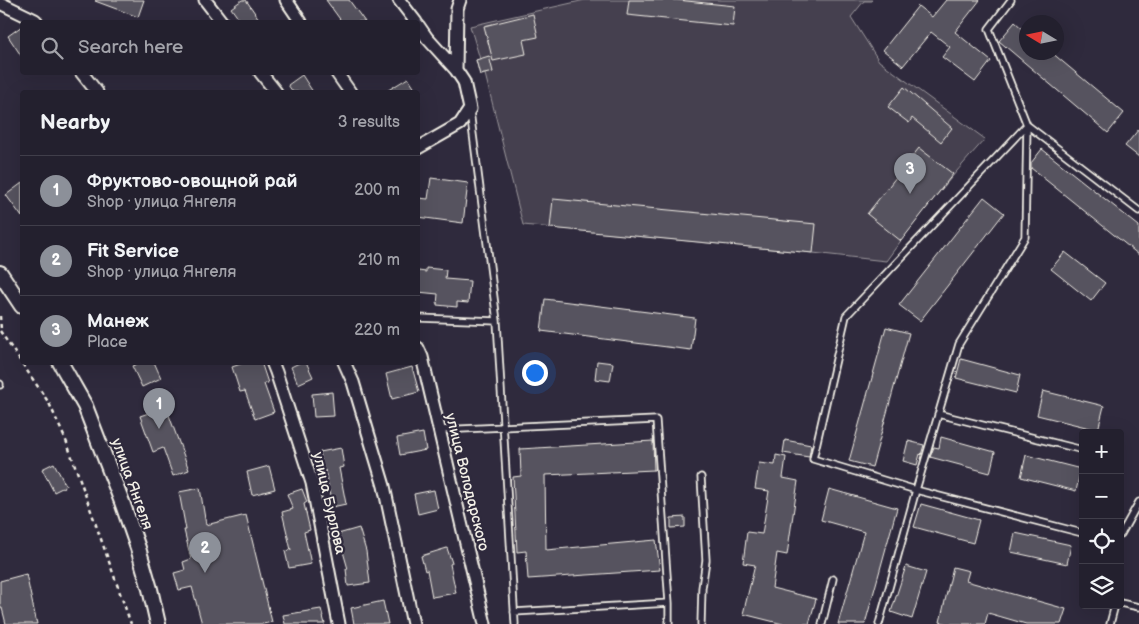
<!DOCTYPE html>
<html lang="en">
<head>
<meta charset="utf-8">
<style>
	:root { --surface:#23202e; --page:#2f2d3a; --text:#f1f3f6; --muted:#a3a3aa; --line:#403e4a; --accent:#8c9099 }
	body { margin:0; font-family:"Balsamiq Sans",sans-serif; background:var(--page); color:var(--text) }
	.controls { position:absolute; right:15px; bottom:15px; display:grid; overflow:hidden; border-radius:5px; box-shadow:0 5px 20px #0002 }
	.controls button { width:45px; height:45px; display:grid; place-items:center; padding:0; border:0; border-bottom:1px solid var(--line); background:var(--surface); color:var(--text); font:25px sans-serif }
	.compass { position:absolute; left:1019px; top:15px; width:45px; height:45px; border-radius:50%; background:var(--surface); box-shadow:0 5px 20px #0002; rotate:280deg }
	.you { position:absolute; left:534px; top:372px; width:18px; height:18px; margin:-12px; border:4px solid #fff; border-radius:50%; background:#1a73e8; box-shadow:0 0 0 8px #1a73e833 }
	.badge { display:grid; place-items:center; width:32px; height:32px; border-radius:50%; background:var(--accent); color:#fff; font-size:16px; font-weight:700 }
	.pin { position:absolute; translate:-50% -41px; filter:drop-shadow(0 1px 2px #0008) }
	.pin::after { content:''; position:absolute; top:26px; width:18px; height:15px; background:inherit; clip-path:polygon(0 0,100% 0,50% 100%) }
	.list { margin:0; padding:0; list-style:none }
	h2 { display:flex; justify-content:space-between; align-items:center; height:65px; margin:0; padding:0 20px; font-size:21px }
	h2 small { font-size:16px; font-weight:400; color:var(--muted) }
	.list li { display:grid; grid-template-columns:32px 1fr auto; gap:15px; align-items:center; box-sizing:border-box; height:70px; padding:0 20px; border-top:1px solid var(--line) }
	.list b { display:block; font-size:19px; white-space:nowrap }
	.list p { margin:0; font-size:16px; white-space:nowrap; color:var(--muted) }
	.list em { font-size:16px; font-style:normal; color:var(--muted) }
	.icon { flex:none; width:28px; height:28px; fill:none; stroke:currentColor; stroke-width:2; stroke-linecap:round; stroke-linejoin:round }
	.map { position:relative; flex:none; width:1139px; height:624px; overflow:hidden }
	.search { position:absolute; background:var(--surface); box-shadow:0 5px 20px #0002; left:20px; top:20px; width:400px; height:55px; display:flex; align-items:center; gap:12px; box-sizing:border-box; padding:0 18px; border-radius:5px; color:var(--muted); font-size:19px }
	.panel { position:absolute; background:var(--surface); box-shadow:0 5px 20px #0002; left:20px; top:90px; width:400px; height:275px; border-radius:5px }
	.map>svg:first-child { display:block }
	.green { fill:#454050; stroke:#9c989c }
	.building { fill:#56525f; stroke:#f4f1e8 }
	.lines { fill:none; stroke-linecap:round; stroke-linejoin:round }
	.service-casing { stroke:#f4f1e8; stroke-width:9 }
	.minor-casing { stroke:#f4f1e8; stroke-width:15 }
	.tertiary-casing { stroke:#f4f1e8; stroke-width:18 }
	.path { stroke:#f4f1e8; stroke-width:2.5; stroke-dasharray:4 4; stroke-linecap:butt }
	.service { stroke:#2f2a3d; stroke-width:5.5 }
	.minor { stroke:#2f2a3d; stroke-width:11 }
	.tertiary { stroke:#2f2a3d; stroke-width:14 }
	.labels { text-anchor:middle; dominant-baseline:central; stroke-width:4.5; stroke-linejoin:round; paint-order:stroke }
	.street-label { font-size:15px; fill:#f4f1e8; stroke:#2f2a3d }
</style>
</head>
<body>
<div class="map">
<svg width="1139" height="624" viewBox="0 0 1139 624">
	<rect width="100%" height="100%" fill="#2f2a3d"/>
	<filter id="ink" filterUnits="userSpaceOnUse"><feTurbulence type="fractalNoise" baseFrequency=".02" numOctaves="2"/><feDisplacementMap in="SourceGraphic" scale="10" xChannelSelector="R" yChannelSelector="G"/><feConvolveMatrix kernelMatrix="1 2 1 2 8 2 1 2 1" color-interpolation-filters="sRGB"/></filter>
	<g filter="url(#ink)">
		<!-- green -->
		<path class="green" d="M585,0H872L871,1H864L851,17L879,61L985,139C950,178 917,218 886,261L813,253L523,225L485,74L480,75L476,60L480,59L470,26Z"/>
		<!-- building -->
		<path class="building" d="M96,0H144L138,17L95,1Z
			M242,0H246L261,22H241L231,8Z
			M326,0H349L365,22H342Z
			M629,0H677L735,6L733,26L627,15Z
			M946,0H980L955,32L991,61L975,82L942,57L950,47L931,32L903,66L883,50L918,6L932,17Z
			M533,14L538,37L523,40L526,54L493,61L484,26Z
			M1015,22L1026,32V52H1051L1124,113L1108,133L999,41Z
			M22,26V57L8,36Z
			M489,56L493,72L480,75L476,60Z
			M302,75L313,92H293L288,85Z
			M408,78L417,92H385Z
			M904,87L952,128L941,142L912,118L909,123L888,107Z
			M1139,129V157L1125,146Z
			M919,148L953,174L901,241L867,214Z
			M1042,149L1139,226V255L1031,168V163Z
			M431,178L468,183L463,223L418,217V198L428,199Z
			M22,183V217L6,195Z
			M984,197L1004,213L920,321L899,305Z
			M553,199L816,224L813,253L550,228Z
			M1065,252L1105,283L1091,301L1051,269Z
			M426,268L446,270L445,279L470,281L468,303L457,302V307L437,305L438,294L418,292V271L426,272Z
			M545,299L695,318L691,350L541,331Z
			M886,327L909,333L872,467L849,461Z
			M961,359L1020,375L1016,393L956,378Z
			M597,361L613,363L610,381L595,379Z
			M141,362H154L161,378L142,387L132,366Z
			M246,362H261L268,383L264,384L274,412L255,419L245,391L240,392L232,367Z
			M301,362H306L313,377L298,384L291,367Z
			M412,367L419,392L392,399L386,374Z
			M1043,391L1104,406L1098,430L1037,415Z
			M332,392L334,416L314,417L312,394Z
			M166,407L189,470L173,476L163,448L153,452L140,416Z
			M423,433L426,450L400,455L397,438Z
			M941,437L995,452L990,473L930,457L934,447L939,448Z
			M785,440L811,445L809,457L783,453Z
			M653,441L654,470L545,475L546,550L656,540L660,570L528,579L526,551L517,552L513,477L521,476L520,449Z
			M908,441L924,445L921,455L920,454L917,465L903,461Z
			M341,448L344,467L339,468L346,504L332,507L325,470L323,471L320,452Z
			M776,455L786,457L783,478L798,481L787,555L777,553L772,588L816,599L809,624H783L743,614L755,565L743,563L747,532L762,534L769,491L755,489L759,463L775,465Z
			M1026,455L1081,469L1076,491L1021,477Z
			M54,463L66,486L54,492L42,469Z
			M269,466L275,489L252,495L247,472Z
			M200,488L206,525L246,515L272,622L263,624H202L192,587L179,590L174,573L185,570L183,562L191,559L184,530H186L179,492Z
			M302,489L307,502L304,504L310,530L304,532L311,564L289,568L285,551L291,550L282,512L293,509L287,494Z
			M829,489L897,508L865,624H838L864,532L821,520Z
			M434,490L438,509L418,514L414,494Z
			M921,504L979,520L973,543L914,527Z
			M685,517V527L671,528V518Z
			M359,528L366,551L370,583L348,586L346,569H348L338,534Z
			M1015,533L1071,545L1067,564L1011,552Z
			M447,548L452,563L450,564L456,593L432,597L427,570L425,571L421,556Z
			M906,566L926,572L912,619L891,612Z
			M953,567L969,571L966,581L1066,609L1061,624H1026L988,613L985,624H949L940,622Z
			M26,574L37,624H6L2,608H0V581Z
			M383,601L388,624H354L351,608Z
			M321,609L325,624H285L283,615Z"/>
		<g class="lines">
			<defs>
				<path id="service" d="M1011,0L989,29L1027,125L1139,211
					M470,111L497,321L515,624
					M1027,125L1025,237L959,344L916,490L813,459L846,316Z
					M418,318L497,321
					M0,384V385
					M938,414L1083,450
					M439,430L656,420L669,603L514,612
					M1121,534L1139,502
					M669,603V624
					M1120,603L1139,607
					M701,624L702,588L706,560L701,477
					M822,624L833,579
					M879,624L916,490L1082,533
					M1110,624L1115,605"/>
				<path id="minor" d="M205,0L222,22
					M286,0L301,22
					M399,0L416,22
					M0,3L35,20L37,22
					M418,25L427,38L456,70L464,82L470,109L460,124L418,148
					M456,70L457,9L460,0
					M81,72L97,92
					M260,72L276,92
					M336,72L350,92
					M418,348L422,357L485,624
					M272,362L276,372L312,483L339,624
					M344,362L353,382L384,486L413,624"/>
				<path id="tertiary" d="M0,273L22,306
					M60,362L85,406L122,502L138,548L150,589L158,624"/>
			</defs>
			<!-- service casing -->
			<use href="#service" class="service-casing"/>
			<!-- minor casing -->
			<use href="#minor" class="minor-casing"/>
			<!-- tertiary casing -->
			<use href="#tertiary" class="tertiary-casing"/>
			<!-- path -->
			<path class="path" d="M0,316L1,330
				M0,331L49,403L67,443L131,624"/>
			<!-- service -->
			<use href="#service" class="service"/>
			<!-- minor -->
			<use href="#minor" class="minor"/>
			<!-- tertiary -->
			<use href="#tertiary" class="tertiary"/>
		</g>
	</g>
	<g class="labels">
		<!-- street labels -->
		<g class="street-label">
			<text transform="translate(467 482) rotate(76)">улица Володарского</text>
			<text transform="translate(132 484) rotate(70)">улица Янгеля</text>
			<text transform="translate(329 503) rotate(77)">улица Бурлова</text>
		</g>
	</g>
</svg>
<div class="controls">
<button>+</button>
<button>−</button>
<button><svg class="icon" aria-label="locate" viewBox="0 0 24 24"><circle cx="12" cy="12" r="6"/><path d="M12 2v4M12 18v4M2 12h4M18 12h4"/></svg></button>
<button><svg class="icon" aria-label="layers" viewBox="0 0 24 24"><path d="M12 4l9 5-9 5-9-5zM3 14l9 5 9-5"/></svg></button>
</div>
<svg class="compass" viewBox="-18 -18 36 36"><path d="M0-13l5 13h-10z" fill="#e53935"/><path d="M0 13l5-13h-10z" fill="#a3a3aa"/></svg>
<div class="you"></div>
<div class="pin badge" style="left:159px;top:429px">1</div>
<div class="pin badge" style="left:205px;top:573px">2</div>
<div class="pin badge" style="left:910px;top:194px">3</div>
<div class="search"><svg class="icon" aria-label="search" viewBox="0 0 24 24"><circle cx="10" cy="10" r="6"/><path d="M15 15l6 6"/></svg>Search here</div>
<section class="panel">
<h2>Nearby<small>3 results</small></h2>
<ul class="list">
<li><span class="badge">1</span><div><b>Фруктово-овощной рай</b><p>Shop · улица Янгеля</p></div><em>200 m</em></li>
<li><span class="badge">2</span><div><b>Fit Service</b><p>Shop · улица Янгеля</p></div><em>210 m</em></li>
<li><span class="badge">3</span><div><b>Манеж</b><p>Place</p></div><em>220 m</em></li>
</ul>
</section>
</div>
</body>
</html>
